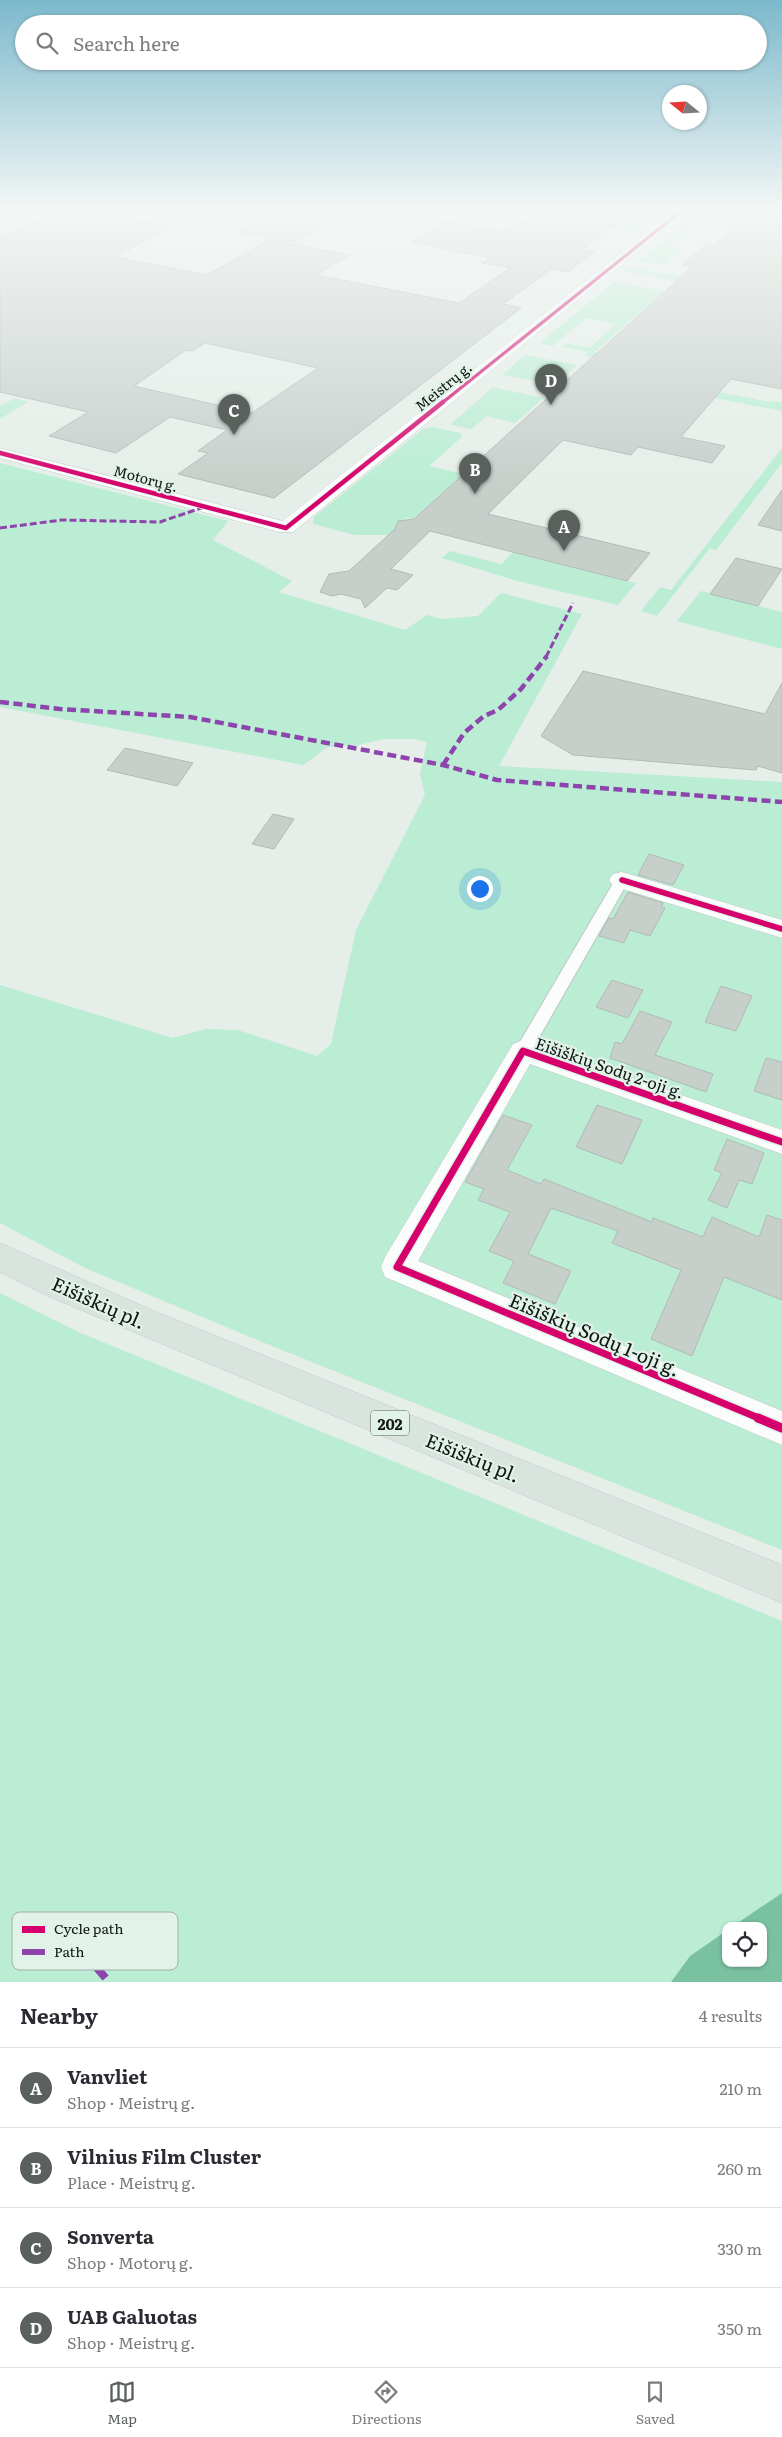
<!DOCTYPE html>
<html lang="en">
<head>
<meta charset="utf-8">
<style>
	:root { --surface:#fff; --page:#f2f2f3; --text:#2b2b33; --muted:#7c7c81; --line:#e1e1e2; --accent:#5a615d }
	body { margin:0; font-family:Literata,serif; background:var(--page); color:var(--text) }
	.controls { position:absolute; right:15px; bottom:15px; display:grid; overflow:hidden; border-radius:10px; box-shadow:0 1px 4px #0004 }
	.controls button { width:45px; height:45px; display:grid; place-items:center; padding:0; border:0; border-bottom:1px solid var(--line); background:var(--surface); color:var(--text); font:25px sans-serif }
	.compass { position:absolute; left:662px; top:85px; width:45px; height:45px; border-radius:50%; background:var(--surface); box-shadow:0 1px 4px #0004; rotate:288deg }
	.you { position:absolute; left:479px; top:888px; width:18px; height:18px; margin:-12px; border:4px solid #fff; border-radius:50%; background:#1a73e8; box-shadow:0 0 0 8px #1a73e833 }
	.badge { display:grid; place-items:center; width:32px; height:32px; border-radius:50%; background:var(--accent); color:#fff; font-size:16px; font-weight:700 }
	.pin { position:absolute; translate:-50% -41px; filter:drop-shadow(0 1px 2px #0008) }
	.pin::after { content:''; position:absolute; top:26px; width:18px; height:15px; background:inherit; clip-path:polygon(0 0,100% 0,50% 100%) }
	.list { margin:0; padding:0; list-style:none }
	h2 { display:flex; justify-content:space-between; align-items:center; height:65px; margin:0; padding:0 20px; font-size:21px }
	h2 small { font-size:16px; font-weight:400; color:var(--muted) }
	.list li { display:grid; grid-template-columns:32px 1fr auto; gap:15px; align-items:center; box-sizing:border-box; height:80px; padding:0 20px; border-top:1px solid var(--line) }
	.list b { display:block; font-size:19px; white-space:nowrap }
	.list p { margin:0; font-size:16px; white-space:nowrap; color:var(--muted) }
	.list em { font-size:16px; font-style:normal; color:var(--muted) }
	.icon { flex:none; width:28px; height:28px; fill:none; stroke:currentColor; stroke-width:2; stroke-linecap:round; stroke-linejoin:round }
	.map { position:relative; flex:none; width:782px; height:1982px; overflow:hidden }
	.search { position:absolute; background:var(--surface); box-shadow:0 1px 4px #0004; left:15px; right:15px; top:15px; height:55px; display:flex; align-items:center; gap:12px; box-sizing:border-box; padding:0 18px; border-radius:28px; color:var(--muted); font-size:19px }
	.sheet { height:385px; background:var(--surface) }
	nav { display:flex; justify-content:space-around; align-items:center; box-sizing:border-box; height:70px; border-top:1px solid var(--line); background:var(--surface); font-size:14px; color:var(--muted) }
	nav a { display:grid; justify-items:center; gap:2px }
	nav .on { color:var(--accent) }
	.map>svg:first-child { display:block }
	.green { fill:#baedd4 }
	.water { fill:#7ac1a2 }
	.building { fill:#c7cfcb; stroke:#b3bab6; fill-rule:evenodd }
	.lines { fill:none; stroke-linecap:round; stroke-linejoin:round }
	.service-casing { stroke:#c0c7c3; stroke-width:2 }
	.minor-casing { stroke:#c0c7c3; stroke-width:1 }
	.primary-casing { stroke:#c5cac8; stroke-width:1 }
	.service { fill:#fbfcfc; fill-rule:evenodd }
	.minor { fill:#fbfcfc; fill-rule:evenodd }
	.primary { fill:#d9e4df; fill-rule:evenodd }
	.quiet-far2 { stroke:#8e44ad; stroke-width:3; stroke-dasharray:7 3; stroke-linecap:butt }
	.quiet-far1 { stroke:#8e44ad; stroke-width:4.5; stroke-dasharray:9 4.5; stroke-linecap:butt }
	.quiet { stroke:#8e44ad; stroke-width:8; stroke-dasharray:15 8; stroke-linecap:butt }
	.cycleway-far4-casing { stroke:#e1f2e9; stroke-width:5 }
	.cycleway-far3-casing { stroke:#e1f2e9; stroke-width:6 }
	.cycleway-far2-casing { stroke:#e1f2e9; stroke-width:8 }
	.cycleway-far1-casing { stroke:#e1f2e9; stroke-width:10 }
	.cycleway-casing { stroke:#e1f2e9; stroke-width:12 }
	.cycleway-far4 { stroke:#d6006c; stroke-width:3 }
	.cycleway-far3 { stroke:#d6006c; stroke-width:4.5 }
	.cycleway-far2 { stroke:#d6006c; stroke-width:5.5 }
	.cycleway-far1 { stroke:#d6006c; stroke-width:7 }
	.cycleway { stroke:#d6006c; stroke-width:9 }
	.labels { text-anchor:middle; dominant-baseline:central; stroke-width:4.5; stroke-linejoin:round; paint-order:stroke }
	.far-street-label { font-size:14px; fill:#0f1512; stroke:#e1f2e9 }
	.shield { fill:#e1f2e9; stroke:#4e5752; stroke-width:1 }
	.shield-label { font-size:15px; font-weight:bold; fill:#0f1512 }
	.street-label { font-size:16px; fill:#0f1512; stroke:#e1f2e9 }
	.near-street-label { font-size:19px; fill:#0f1512; stroke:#e1f2e9 }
	.key { fill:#e1f2e9; stroke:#a2b0a8; stroke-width:1 }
	.key-label { font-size:14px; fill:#0f1512 }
</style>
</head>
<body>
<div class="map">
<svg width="782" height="1982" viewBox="0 0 782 1982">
	<rect width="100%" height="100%" fill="#e5eee9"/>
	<!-- green -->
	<path class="green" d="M491,208H536L619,221L632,212L656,215L635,232Z
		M699,209L703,210L748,217L733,228L691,221L685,218L691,210Z
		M684,225L695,227L668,248L681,251L663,265L639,261Z
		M631,268L683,276L679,282L626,272Z
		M614,282L664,291L595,352L629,359L624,363L585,356L588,352L562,347L566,343L589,348L615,324L586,318L553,346L540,343Z
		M525,355L577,365L556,385L502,375Z
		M581,364L764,401L782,402V411L714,398L717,394L580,367Z
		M493,387L544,398L515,423L487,416L471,429L450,425Z
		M15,398L28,402L0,419V406Z
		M432,427L461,433L463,436L429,466L463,474L413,519L408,518L398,521L400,524L389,535H355L313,524L314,517L423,429Z
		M782,448V463L716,550L710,548L657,616L641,611L660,587L671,590Z
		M0,463L228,521L213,540L292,581L279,592L405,630L427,615L442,619L478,616L501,593L582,614L499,766L782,782V1550L267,1344L85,1268L0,1223V985L173,1038L206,1029L238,1030L317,1056L331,1044L356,930L425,795L420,774L427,742L414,739H384L358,745L328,747L303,765L0,707Z
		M450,551L501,564L513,552L636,583L618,605L517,581L442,558Z
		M701,591L782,612V649L677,621Z
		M0,1293L81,1333L782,1621V1893L733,1926H726V1931L690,1956L671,1982H0Z"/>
	<!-- water -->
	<path class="water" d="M782,1893V1982H671L690,1956L726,1931V1963H763V1926H733Z"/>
	<!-- building -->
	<path class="building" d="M66,208H134L117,217L172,226L115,257L207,275L269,240L350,255L316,275L459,303L510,268L482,263L490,258L412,242L444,221L503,232L520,221L539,224L561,208H595L628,213L582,250L594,252L568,272L551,269L503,304L521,308L274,498L178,474L208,453L198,451L227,430L170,417L116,453L49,436L88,412L0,392V237ZM205,343L318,368L252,413L134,386L186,350L192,351Z
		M282,208H303L340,215L293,242L239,232Z
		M756,208H782V389L731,379L681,437L725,446L712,463L638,447L631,455L563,440L488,514L650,553L627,581L430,531L391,569L413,575L397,590L387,588L365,608L361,599L341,594L332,596L320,592L329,574L349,571L395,529L398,521L414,519L692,267L682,265L706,245L713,246Z
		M782,490V531L758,525Z
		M736,558L782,569L758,606L710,594Z
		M583,671L765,714L782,683V773L758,766L756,770L573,755L541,736Z
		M125,748L193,763L177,786L107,770Z
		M273,814L294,819L274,849L252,844Z
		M649,854L684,865L673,885L638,875Z
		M628,892L663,903L661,907L665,908L650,936L630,930L624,943L599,936L609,918L613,919Z
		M612,980L643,990L628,1018L596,1007Z
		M721,986L752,996L736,1031L705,1022Z
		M640,1011L672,1022L655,1055L713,1074L706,1092L610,1058L615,1042L622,1044Z
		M766,1058L782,1062V1100L754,1091Z
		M597,1105L642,1120L622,1164L576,1147Z
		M503,1115L532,1125L507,1170L541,1184L544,1179L652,1222L653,1218L703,1237L712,1217L759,1237L767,1215L782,1220V1300L724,1277L692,1356L651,1339L681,1270L612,1243L618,1231L551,1208L528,1254L571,1271L555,1304L503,1283L514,1261L489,1251L510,1212L478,1200L484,1189L465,1182Z
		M727,1139L764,1153L752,1184L739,1180L727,1208L708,1200L722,1173L714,1170Z"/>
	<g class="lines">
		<defs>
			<path id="service" d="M622,875L629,880L529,1055H517L515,1051L517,1047L615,880Z"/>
			<path id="minor" d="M677,208H691L293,532H279L0,458V448L283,521Z
				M622,872L782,920V938L613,886L609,880L613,874Z
				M523,1040L782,1130V1154L530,1064L418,1261L782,1411V1445L385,1277L381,1267L385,1257L513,1044Z"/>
			<path id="primary" d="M0,1243L154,1311L782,1565V1603L50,1297L0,1272Z"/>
		</defs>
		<!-- service casing -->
		<use href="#service" class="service-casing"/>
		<!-- minor casing -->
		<use href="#minor" class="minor-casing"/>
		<!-- primary casing -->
		<use href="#primary" class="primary-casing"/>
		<!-- service -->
		<use href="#service" class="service"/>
		<!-- minor -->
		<use href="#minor" class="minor"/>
		<!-- primary -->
		<use href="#primary" class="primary"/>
		<!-- quiet-far2 -->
		<path class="quiet-far2" d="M0,528L62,520L160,522L204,507
			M546,657L573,603"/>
		<!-- quiet-far1 -->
		<path class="quiet-far1" d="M0,702L60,709L190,717L443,765L497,780L782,802
			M443,765L464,733L484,716L498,710L521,689L547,656"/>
		<!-- quiet -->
		<path class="quiet" d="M81,1949L109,1982"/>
		<defs>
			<path id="cycleway-far4" d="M442,403L685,208"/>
			<path id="cycleway-far3" d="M0,453L286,528L443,402"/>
			<path id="cycleway-far2" d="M622,880L782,929"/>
			<path id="cycleway-far1" d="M761,1419L397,1267L523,1051L782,1142"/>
			<path id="cycleway" d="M758,1418L782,1428"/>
		</defs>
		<!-- cycleway-far4 casing -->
		<use href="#cycleway-far4" class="cycleway-far4-casing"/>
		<!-- cycleway-far3 casing -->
		<use href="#cycleway-far3" class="cycleway-far3-casing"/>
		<!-- cycleway-far2 casing -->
		<use href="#cycleway-far2" class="cycleway-far2-casing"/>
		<!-- cycleway-far1 casing -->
		<use href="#cycleway-far1" class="cycleway-far1-casing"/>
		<!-- cycleway casing -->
		<use href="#cycleway" class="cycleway-casing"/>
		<!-- cycleway-far4 -->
		<use href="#cycleway-far4" class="cycleway-far4"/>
		<!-- cycleway-far3 -->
		<use href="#cycleway-far3" class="cycleway-far3"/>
		<!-- cycleway-far2 -->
		<use href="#cycleway-far2" class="cycleway-far2"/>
		<!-- cycleway-far1 -->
		<use href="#cycleway-far1" class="cycleway-far1"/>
		<!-- cycleway -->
		<use href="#cycleway" class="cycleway"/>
	</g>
	<!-- sky -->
	<linearGradient id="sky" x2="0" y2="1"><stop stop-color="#7cb9cc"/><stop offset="0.43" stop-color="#f3f7f5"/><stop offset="1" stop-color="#f3f7f5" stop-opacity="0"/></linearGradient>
	<rect width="782" height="486" fill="url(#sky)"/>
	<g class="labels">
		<!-- far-street labels -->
		<g class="far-street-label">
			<text transform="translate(443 386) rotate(-39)">Meistrų g.</text>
			<text transform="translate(146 478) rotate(15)">Motorų g.</text>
		</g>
		<!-- shield labels -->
		<rect class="shield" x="371" y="1410.5" width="38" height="25" rx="4"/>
		<g class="shield-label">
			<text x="390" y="1423">202</text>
		</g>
		<!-- street labels -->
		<g class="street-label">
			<text transform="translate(610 1067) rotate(19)">Eišiškių Sodų 2-oji g.</text>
		</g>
		<!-- near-street labels -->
		<g class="near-street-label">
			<text transform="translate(99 1302) rotate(24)">Eišiškių pl.</text>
			<text transform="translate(595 1334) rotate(23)">Eišiškių Sodų 1-oji g.</text>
			<text transform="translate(473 1457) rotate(22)">Eišiškių pl.</text>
		</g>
	</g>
	<!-- legend -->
	<rect x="12" y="1912" width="166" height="58" rx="8" class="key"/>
	<rect x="22" y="1926" width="23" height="7" fill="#d6006c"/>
	<rect x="22" y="1949" width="23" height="6" fill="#8e44ad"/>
	<g class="key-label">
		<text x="54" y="1934">Cycle path</text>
		<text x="54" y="1957">Path</text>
	</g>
</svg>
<div class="controls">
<button><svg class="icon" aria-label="locate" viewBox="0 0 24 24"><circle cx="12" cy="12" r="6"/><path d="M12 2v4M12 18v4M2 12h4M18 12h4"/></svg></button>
</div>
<svg class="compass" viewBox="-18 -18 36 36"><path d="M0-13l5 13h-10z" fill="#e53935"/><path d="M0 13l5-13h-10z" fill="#7c7c81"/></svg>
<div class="you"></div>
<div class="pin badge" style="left:564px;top:551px">A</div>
<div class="pin badge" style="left:475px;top:494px">B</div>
<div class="pin badge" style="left:234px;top:435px">C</div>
<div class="pin badge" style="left:551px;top:405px">D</div>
<div class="search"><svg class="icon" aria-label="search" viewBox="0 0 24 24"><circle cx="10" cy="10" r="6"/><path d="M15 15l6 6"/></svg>Search here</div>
</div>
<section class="sheet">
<h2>Nearby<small>4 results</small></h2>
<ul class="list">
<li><span class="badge">A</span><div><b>Vanvliet</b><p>Shop · Meistrų g.</p></div><em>210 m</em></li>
<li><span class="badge">B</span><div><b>Vilnius Film Cluster</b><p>Place · Meistrų g.</p></div><em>260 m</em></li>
<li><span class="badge">C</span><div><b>Sonverta</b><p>Shop · Motorų g.</p></div><em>330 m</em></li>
<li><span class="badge">D</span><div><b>UAB Galuotas</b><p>Shop · Meistrų g.</p></div><em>350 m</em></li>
</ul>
</section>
<nav>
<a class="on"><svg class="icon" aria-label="map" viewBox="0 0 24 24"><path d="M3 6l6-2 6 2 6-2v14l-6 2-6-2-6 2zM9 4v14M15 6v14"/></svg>Map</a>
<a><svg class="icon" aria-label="directions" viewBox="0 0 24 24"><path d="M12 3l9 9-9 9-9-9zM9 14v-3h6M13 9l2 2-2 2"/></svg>Directions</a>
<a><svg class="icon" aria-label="saved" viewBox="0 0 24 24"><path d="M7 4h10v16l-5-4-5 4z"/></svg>Saved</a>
</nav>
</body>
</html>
